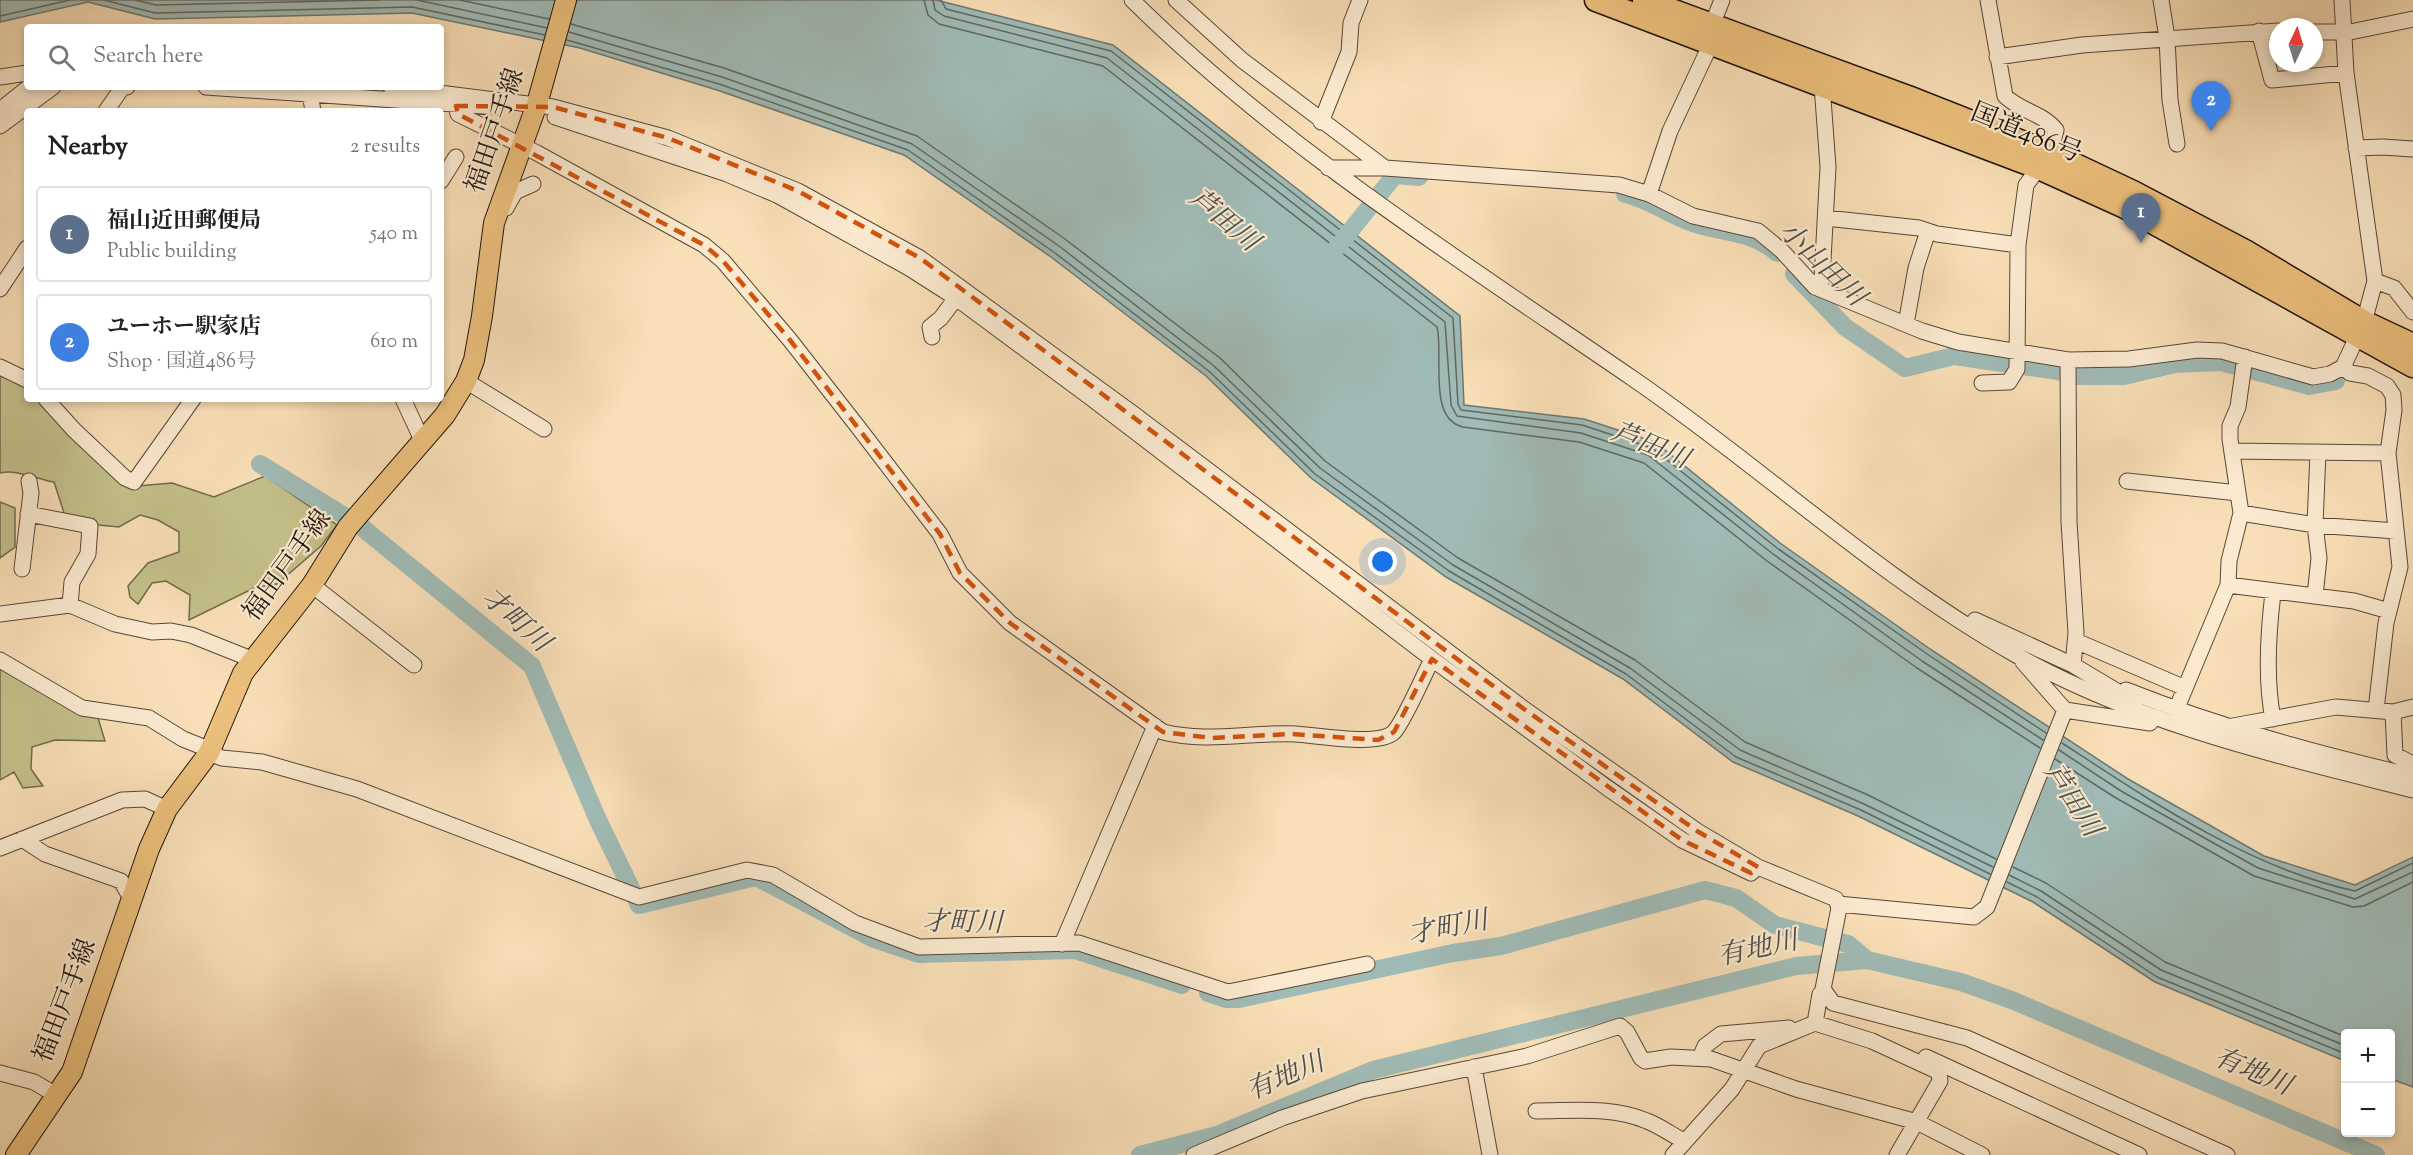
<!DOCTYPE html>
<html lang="en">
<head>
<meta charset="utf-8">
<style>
	:root { --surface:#fff; --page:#f6f6f6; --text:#222; --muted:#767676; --line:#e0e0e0; --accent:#0b8043 }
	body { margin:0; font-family:"Sorts Mill Goudy","Noto Serif JP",serif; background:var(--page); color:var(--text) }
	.controls { position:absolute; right:18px; bottom:18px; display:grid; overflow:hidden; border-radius:6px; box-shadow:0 3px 9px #0003 }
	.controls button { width:54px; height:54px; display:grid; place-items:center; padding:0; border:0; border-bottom:2px solid var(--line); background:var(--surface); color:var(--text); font:30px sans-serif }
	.compass { position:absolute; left:2269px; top:18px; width:54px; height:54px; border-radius:50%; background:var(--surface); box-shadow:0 3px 9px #0003; rotate:4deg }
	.you { position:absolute; left:1383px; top:562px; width:21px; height:21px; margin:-15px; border:4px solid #fff; border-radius:50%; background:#1a73e8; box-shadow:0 0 0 9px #1a73e833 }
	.badge { display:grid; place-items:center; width:39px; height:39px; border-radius:50%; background:var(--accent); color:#fff; font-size:20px; font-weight:700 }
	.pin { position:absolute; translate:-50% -50px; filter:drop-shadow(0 2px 3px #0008) }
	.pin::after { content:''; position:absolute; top:32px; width:21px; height:18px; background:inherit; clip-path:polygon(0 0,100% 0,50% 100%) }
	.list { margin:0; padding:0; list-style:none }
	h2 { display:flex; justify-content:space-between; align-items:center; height:78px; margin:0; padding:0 24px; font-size:26px }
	h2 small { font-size:20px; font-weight:400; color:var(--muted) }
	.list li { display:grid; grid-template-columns:39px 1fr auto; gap:18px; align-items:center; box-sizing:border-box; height:96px; margin:0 12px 12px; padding:0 12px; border:2px solid var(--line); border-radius:6px }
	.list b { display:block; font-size:22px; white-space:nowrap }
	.list p { margin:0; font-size:20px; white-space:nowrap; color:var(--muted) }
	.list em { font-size:20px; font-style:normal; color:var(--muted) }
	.icon { flex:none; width:33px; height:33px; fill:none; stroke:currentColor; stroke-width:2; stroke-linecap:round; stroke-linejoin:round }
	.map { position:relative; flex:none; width:2413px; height:1155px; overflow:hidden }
	.search { position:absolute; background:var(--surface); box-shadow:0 3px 9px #0003; left:24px; top:24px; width:420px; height:66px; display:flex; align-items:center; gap:15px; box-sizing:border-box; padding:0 21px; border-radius:6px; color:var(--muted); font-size:22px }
	.panel { position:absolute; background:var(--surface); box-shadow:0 3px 9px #0003; left:24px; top:108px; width:420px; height:294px; border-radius:6px }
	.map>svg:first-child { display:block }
	.green { fill:#c4c08a; stroke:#726a4c; stroke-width:1.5 }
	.water { fill:#a0bbb6; stroke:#6d7872; stroke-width:1.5 }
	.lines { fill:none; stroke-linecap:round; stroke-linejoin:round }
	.shore { stroke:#606862; stroke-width:1.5 }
	.river { stroke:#a0bbb6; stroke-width:18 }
	.minor-casing { stroke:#564738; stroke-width:17 }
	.major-casing { stroke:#20140d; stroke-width:22 }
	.highway-casing { stroke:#20140d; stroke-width:25 }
	.minor { stroke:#fbead0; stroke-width:15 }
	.major { stroke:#ecc07c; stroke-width:20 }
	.highway { stroke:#ecc07c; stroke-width:22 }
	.marked { fill:none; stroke:#d4520c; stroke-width:4.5; stroke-dasharray:12 8; stroke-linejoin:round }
	.labels { text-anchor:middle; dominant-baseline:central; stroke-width:4.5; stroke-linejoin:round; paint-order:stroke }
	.street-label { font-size:26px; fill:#20140d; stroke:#fbead0 }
	.water-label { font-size:27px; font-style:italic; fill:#4d4e48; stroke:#fbead0 }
</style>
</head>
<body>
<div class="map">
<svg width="2413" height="1155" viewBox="0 0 2413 1155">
	<rect width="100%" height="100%" fill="#f9dfb7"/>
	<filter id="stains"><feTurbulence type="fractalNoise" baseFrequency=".00333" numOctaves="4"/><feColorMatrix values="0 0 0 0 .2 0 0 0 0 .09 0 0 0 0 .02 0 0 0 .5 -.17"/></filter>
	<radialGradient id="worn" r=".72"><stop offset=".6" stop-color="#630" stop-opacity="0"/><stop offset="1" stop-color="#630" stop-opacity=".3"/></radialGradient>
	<!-- green -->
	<path class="green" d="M0,369L27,382V399H44L137,486L172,483L214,497L265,476L337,525L321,546L277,584L254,588L189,620L190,595L166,581L152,583L138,604L130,597L128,586L148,563L179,552V532L158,520L140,515L119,527L67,522L54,482C36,479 17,469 0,473Z
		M0,502L15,508V547L0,558Z
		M0,669L98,718L105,741L55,740L32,747L31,769L43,786L23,788L14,772L0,780Z"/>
	<!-- water -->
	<path class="water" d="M0,0H936L1113,45L1460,316L1464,405L1584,419L1655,442L1780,543L1930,649L2128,779L2264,856L2355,885L2413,857V1087L2391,1079L2390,1034H2346L2345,1061L2155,982L2033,902L1858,816L1733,762L1623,679L1446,577L1311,478L1206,376L1051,257L904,155L717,90L580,48L412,13L155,19L88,2L0,22Z"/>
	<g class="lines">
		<!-- shore -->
		<path class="shore" d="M104,0L155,13L412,7L545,35
			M135,0L156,5L379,0
			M417,0L547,28
			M460,0L549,19
			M924,0L928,15L939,24L1103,66L1437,327C1444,354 1427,419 1463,427L1579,442L1644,463L1767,561L1917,668L2040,748
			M933,0L935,10L944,16L1107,58L1445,322L1451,405L1457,416L1581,433L1648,455L1773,554L1922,661L2043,740
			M941,0L946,9L1111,51L1453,318L1458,404L1461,410L1582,425L1652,448L1777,548L1927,654L2046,733
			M0,16L70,0
			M571,24L724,68L917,136L1065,239L1220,358L1325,461L1458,558L1635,660L1745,742L1868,795L1996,859
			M569,32L722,77L912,144L1059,246L1214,366L1320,468L1453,565L1630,668L1740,750L1864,804L1993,867
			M567,40L719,84L908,150L1055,253L1210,372L1315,474L1449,571L1626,674L1736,757L1861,810L1990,874
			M2062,743C2151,801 2249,868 2355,891L2413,863
			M2059,750L2121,791L2258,868L2355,899L2413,872
			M2055,759L2116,798L2254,876L2353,907L2364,906L2413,882
			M2013,867L2046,883L2165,962L2346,1037
			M2009,875L2041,891L2161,970L2346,1046
			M2007,882L2037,897L2157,977L2346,1054"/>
		<!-- river -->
		<path class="river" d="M1625,194C1648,199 1668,214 1690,222C1719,233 1752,230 1777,253
			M1335,250L1395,175L1419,177
			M1794,274L1845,327L1905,368L1954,356L2058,371L2077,376H2124L2175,364L2221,362L2309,386L2336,381
			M260,464L359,525L532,666L598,820L639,905L756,877L874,939L919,954L1075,950L1182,985
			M1208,993L1226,999H1239L1453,953L1501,946L1705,890L1736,898L1775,925L1848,944L1867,960
			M1140,1155L1217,1135L1373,1070L1796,966L1867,960L1961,982L2014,1001L2376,1155"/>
		<defs>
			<path id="minor" d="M1132,0C1281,147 1460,260 1632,378C1762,467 1878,577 2016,655C2142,725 2275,755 2413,790
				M1176,0L1242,60L1385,168
				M2161,0L2167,38L2170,100L2177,144
				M2259,31L2272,80L2346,73
				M2314,32H2350L2413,19
				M1997,57L2082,45L2278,31
				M0,77L27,73
				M206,87L497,107
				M391,87L553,107L668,138L798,191L920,258L1135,415L1524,709L1697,831L1758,867L1836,899L1839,908L1823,989L1833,1003L1967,1038L2227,1155
				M310,94L313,111
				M456,106L458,114L537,153L704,245L723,261L790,340L858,427L940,534L960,573L1010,623L1163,732C1207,743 1250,732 1295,734C1317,735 1379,747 1394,732C1404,721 1424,675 1432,659
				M0,110L29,87
				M106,111L122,88L127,87
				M555,117L727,174L777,195L909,268L956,298L1091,398L1432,659L1606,787L1682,840L1751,873L1753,871
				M1321,122L1349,52L1351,23L1360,0
				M0,126L53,87
				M2356,148L2383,147L2413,149
				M1328,168H1385L1619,185L1649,194L1693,216L1758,231L1782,251L1815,287L1922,331L1958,342L2068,360L2129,359L2197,350L2222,351L2313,377L2330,374L2343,367L2364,322L2375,281L2346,73L2342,0
				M441,181L456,157
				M1649,194L1670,131L1707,52L1712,25L1722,0
				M506,208L515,192L533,184
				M1826,218L1919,228L1937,234L2018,245
				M2375,281L2394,288L2413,312
				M1815,287L1822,279L1828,167L1822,85
				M0,289L27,248
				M1906,324L1916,268L1928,231
				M932,337L930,327L941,318L956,298
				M2068,360L2069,522L2076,633L2073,665
				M0,367L27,380
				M2343,367L2350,373L2368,376L2387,386L2393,395L2394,410L2388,453L2400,567L2386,623L2376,710
				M466,381L544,429
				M1982,383L2009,382L2017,369L2018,245L2026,185L2050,153L2056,130C2043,113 2020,111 2005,96L1988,0
				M46,399L74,430L125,478L134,482L193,399
				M403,399L422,440
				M2233,451L2388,453
				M2127,481L2238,493
				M2241,513L2315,525L2396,531
				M28,514L90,526L88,554L72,582L70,605
				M22,569L31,493L29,481
				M312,585L414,665
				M2228,585L2354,601L2389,611
				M2315,596L2319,558L2315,525L2318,452
				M0,614L70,605L115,624L152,632L171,631L191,635L251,659
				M1975,620L2073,665L2135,702
				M2076,641L2185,688
				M0,660L82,708L149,718L183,739L203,747L209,753L222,758L262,762L357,789L639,897L747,870L773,875L855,923L919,947L1079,943L1228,992L1367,964
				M2023,662L2065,710L2150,723
				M2126,690C2219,727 2315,753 2413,776
				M2176,710L2228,585L2229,561L2241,513L2230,439V426L2238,407L2245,357
				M2393,712L2395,755L2413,764
				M2273,719C2265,678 2268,634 2273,593
				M2233,726L2336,707L2393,712L2413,707
				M22,839L45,854L121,881L132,900
				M0,848L122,800L145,799L167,809
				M1838,904L1974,917L1987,907L2065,710
				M1062,944L1155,726
				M1815,1023L1820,994L1823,992
				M1926,1057L2139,1155
				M1700,1058L1705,1046L1721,1034L1789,1028
				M1474,1067L1490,1155
				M0,1073L34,1082L56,1095
				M1536,1111C1572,1111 1612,1106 1647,1121C1660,1126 1672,1135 1684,1141
				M1194,1155L1282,1118L1362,1091L1527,1056L1620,1026L1627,1032L1641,1058L1645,1061L1671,1057L1711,1059L1796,1089L1917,1122L1982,1155
				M1673,1155L1732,1089L1759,1046L1815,1023L1872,1041L1939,1072L1940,1081L1897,1155"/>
			<path id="major" d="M16,1155L72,1072L149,849L167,809L209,753L243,673L312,585L348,527L445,415L466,381L474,360L482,316L494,223L537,104L566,0"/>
			<path id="highway" d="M1596,0L2039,168L2125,207L2413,366
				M1644,0L1908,97L2050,153L2133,192L2245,251L2364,322L2413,345"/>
		</defs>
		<!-- minor casing -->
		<use href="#minor" class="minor-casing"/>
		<!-- major casing -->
		<use href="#major" class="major-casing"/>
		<!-- highway casing -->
		<use href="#highway" class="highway-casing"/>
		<!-- minor -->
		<use href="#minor" class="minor"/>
		<!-- major -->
		<use href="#major" class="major"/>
		<!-- highway -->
		<use href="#highway" class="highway"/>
	</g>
	<!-- marked area -->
	<path class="marked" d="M456,106L553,107L668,138L798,191L920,258L1524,709L1697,831L1758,867L1751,873L1682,840L1432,659L1394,732L1378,740L1292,734L1212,738L1163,732L1010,623L960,573L940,534L790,340L723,261L704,245L458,114Z"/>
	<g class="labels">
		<!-- street labels -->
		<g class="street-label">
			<text transform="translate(496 131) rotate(-71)">福田戸手線</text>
			<text transform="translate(2026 134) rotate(22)">国道486号</text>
			<text transform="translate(288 566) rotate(-54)">福田戸手線</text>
			<text transform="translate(66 1001) rotate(-69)">福田戸手線</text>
		</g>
		<!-- water labels -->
		<g class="water-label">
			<text transform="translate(1223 221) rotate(40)">芦田川</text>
			<text transform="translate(1821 265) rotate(44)">小山田川</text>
			<text transform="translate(1650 447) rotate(22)">芦田川</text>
			<text transform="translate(515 621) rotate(42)">才町川</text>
			<text transform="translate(2071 801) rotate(57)">芦田川</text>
			<text transform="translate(962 924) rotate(1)">才町川</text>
			<text transform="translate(1448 929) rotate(-11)">才町川</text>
			<text transform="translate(1758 950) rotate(-12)">有地川</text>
			<text transform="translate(2252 1073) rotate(23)">有地川</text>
			<text transform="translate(1286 1078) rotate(-23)">有地川</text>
		</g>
	</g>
	<rect width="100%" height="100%" filter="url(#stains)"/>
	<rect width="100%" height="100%" fill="url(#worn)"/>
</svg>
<div class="controls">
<button>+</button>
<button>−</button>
</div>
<svg class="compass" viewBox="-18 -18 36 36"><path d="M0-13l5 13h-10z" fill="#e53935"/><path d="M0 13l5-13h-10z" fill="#767676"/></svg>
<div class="you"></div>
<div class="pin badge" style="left:2141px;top:243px;background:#5c6f8a">1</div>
<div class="pin badge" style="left:2211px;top:131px;background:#3f7fe0">2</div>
<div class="search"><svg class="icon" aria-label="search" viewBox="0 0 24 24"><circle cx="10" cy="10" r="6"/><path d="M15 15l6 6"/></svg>Search here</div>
<section class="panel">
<h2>Nearby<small>2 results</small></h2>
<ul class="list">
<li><span class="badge" style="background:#5c6f8a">1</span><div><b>福山近田郵便局</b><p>Public building</p></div><em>540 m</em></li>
<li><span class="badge" style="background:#3f7fe0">2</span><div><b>ユーホー駅家店</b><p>Shop · 国道486号</p></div><em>610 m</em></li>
</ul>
</section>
</div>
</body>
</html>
